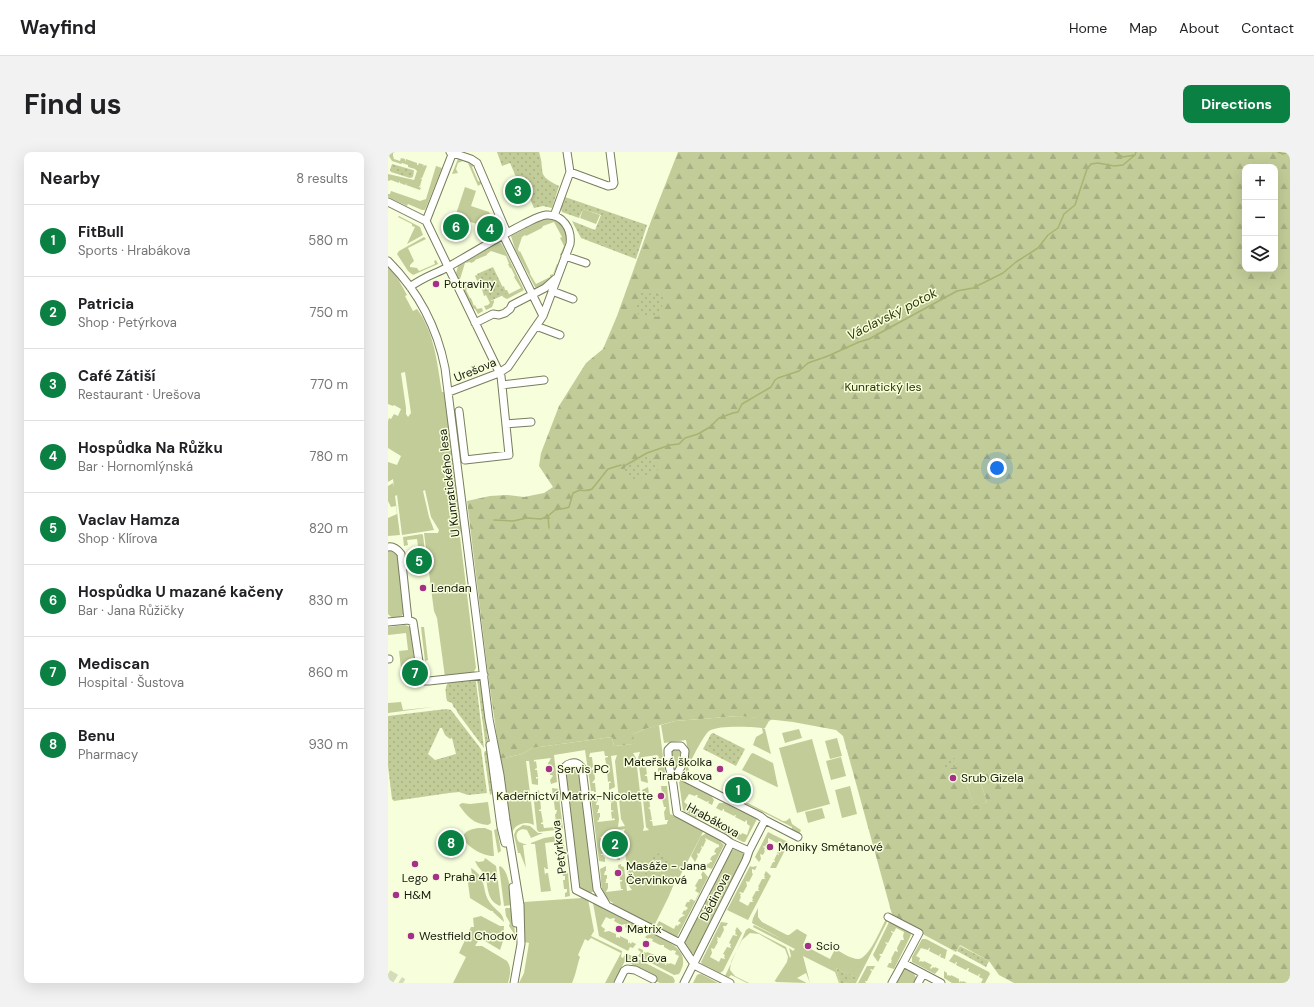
<!DOCTYPE html>
<html lang="en">
<head>
<meta charset="utf-8">
<style>
	:root { --surface:#fff; --page:#f2f2f2; --text:#202124; --muted:#757577; --line:#e0e0e0; --accent:#0b8043 }
	body { margin:0; font-family:"DM Sans",sans-serif; background:var(--page); color:var(--text) }
	.controls { position:absolute; right:12px; top:12px; display:grid; overflow:hidden; border-radius:8px; box-shadow:0 4px 16px #0002 }
	.controls button { width:36px; height:36px; display:grid; place-items:center; padding:0; border:0; border-bottom:1px solid var(--line); background:var(--surface); color:var(--text); font:20px sans-serif }
	.you { position:absolute; left:609px; top:316px; width:14px; height:14px; margin:-10px; border:3px solid #fff; border-radius:50%; background:#1a73e8; box-shadow:0 0 0 6px #1a73e833 }
	.badge { display:grid; place-items:center; width:26px; height:26px; border-radius:50%; background:var(--accent); color:#fff; font-size:13px; font-weight:700 }
	.pin { position:absolute; translate:-50% -50%; border:2px solid #fff; box-shadow:0 1px 4px #0006 }
	.list { margin:0; padding:0; list-style:none }
	h2 { display:flex; justify-content:space-between; align-items:center; height:52px; margin:0; padding:0 16px; font-size:17px }
	h2 small { font-size:13px; font-weight:400; color:var(--muted) }
	.list li { display:grid; grid-template-columns:26px 1fr auto; gap:12px; align-items:center; box-sizing:border-box; height:72px; padding:0 16px; border-top:1px solid var(--line) }
	.list b { display:block; font-size:15px; white-space:nowrap }
	.list p { margin:0; font-size:13px; white-space:nowrap; color:var(--muted) }
	.list em { font-size:13px; font-style:normal; color:var(--muted) }
	.icon { flex:none; width:22px; height:22px; fill:none; stroke:currentColor; stroke-width:2; stroke-linecap:round; stroke-linejoin:round }
	.map { position:relative; flex:none; width:902px; height:831px; overflow:hidden; border-radius:8px }
	header { display:flex; align-items:center; gap:24px; box-sizing:border-box; height:56px; padding:0 20px; background:var(--surface); border-bottom:1px solid var(--line) }
	header strong { font-size:19px }
	nav { display:flex; gap:22px; margin-inline-start:auto; font-size:14px }
	.intro { display:flex; align-items:center; justify-content:space-between; box-sizing:border-box; height:96px; padding:0 24px }
	h1 { margin:0; font-size:28px }
	.button { padding:10px 18px; border-radius:8px; background:var(--accent); color:#fff; font-size:14px; font-weight:700 }
	main { display:flex; gap:24px; padding:0 24px }
	aside { flex:1; background:var(--surface); border-radius:8px; box-shadow:0 4px 16px #0002 }
	.map>svg:first-child { display:block }
	.grass { fill:#c2cc98; fill-rule:evenodd }
	.forest { fill:url(#forest-firs); fill-rule:evenodd }
	.park { fill:url(#park-dots); fill-rule:evenodd }
	.lines { fill:none; stroke-linecap:round; stroke-linejoin:round }
	.stream { stroke:#a7b370; stroke-width:1.5 }
	.major-tunnel { stroke:#d5dcbc; stroke-width:9; stroke-dasharray:9 4.5; stroke-linecap:butt }
	.minor-casing { stroke:#777d5e; stroke-width:9 }
	.minor { stroke:#fff; stroke-width:7 }
	.poi-dot { fill:#a63088; stroke:#f6fedb; stroke-width:1.5 }
	.labels { text-anchor:middle; dominant-baseline:central; stroke-width:3; stroke-linejoin:round; paint-order:stroke }
	.poi-label { font-size:12px; fill:#17190d; stroke:#f6fedb; text-anchor:start }
	.street-label { font-size:12px; fill:#17190d; stroke:#f6fedb }
	.park-label { font-size:12px; fill:#2d3400; stroke:#f6fedb }
	.water-label { font-size:13px; font-style:italic; fill:#343b05; stroke:#f6fedb }
</style>
</head>
<body>
<header>
<strong>Wayfind</strong>
<nav><a>Home</a><a>Map</a><a>About</a><a>Contact</a></nav>
</header>
<div class="intro"><h1>Find us</h1><a class="button">Directions</a></div>
<main>
<aside>
<h2>Nearby<small>8 results</small></h2>
<ul class="list">
<li><span class="badge">1</span><div><b>FitBull</b><p>Sports · Hrabákova</p></div><em>580 m</em></li>
<li><span class="badge">2</span><div><b>Patricia</b><p>Shop · Petýrkova</p></div><em>750 m</em></li>
<li><span class="badge">3</span><div><b>Café Zátiší</b><p>Restaurant · Urešova</p></div><em>770 m</em></li>
<li><span class="badge">4</span><div><b>Hospůdka Na Růžku</b><p>Bar · Hornomlýnská</p></div><em>780 m</em></li>
<li><span class="badge">5</span><div><b>Vaclav Hamza</b><p>Shop · Klírova</p></div><em>820 m</em></li>
<li><span class="badge">6</span><div><b>Hospůdka U mazané kačeny</b><p>Bar · Jana Růžičky</p></div><em>830 m</em></li>
<li><span class="badge">7</span><div><b>Mediscan</b><p>Hospital · Šustova</p></div><em>860 m</em></li>
<li><span class="badge">8</span><div><b>Benu</b><p>Pharmacy</p></div><em>930 m</em></li>
</ul>
</aside>
<div class="map">
<svg width="902" height="831" viewBox="0 0 902 831">
	<defs>
		<pattern id="forest-firs" width="22" height="20" patternUnits="userSpaceOnUse"><rect width="22" height="20" fill="#c2cc98"/><path d="M5 1l3.5 6h-7zM16 11l3.5 6h-7z" fill="#a6af82"/></pattern>
		<pattern id="park-dots" width="8" height="8" patternUnits="userSpaceOnUse"><rect width="8" height="8" fill="#c2cc98"/><path d="M2 2h.1M6 6h.1" fill="none" stroke="#a6af82" stroke-width="1.8" stroke-linecap="round"/></pattern>
	</defs>
	<rect width="100%" height="100%" fill="#f6fedb"/>
	<!-- grass -->
	<path class="grass" d="M1,0H7L5,1V4L6,7L12,9L13,6L17,7V10L18,7L29,11V13H30L31,11L36,13L35,15L37,13L39,14L34,26H32L34,27L32,34L33,35L31,34V35L33,36L32,38L18,33L19,31L17,33L12,31V29L11,31L3,28L0,29V22L26,28L29,19L27,17L20,15V13L14,11L13,12L4,9L1,4Z
		M71,4L87,13L84,15L90,29L94,30L93,32L90,34L80,11L75,9L70,11L68,17L70,21L64,22Z
		M48,14L54,16L37,58H34L20,52L19,54L0,45V42H2L3,39L32,49L38,47Z
		M77,35L88,39L83,54L101,60L107,73L106,77L99,80L100,83L92,88L89,83L94,85L96,80L98,81L99,74L93,72L92,73L67,65Z
		M195,57L212,63L208,72L192,66Z
		M11,64L32,75L35,83L19,92L27,75L24,74V72L10,65Z
		M155,67C168,66 180,74 178,88C178,93 175,98 173,103H172L176,94L172,86L174,85L166,70L155,74L154,76L138,84L137,83L134,85L130,97L131,100L132,99L142,120V122L148,132L162,125V123L165,122L169,112H170C165,125 160,131 148,137L127,97L123,84Z
		M36,85L38,87L20,96L26,109L22,113V115L29,116L31,119L47,112L46,109L48,108L50,112L25,123L20,119L9,102L11,99Z
		M111,90H112L115,94L136,138L119,147L115,145L112,136L116,134L117,138H119L121,142L133,136L126,125L127,124L123,116H122L120,112H121L118,104L103,99L99,102V103L87,108V109L83,111L82,110L77,111L72,127L76,134L77,133L79,137L78,138L82,146H83L86,154L87,153L89,157L94,156L95,159L90,162L87,157L84,156L68,121L70,114Z
		M0,114L10,127L19,143L17,144L25,159L29,157C47,181 49,212 54,240H56L74,381H68V386L72,385L88,516L85,521L57,525L49,466L46,459L44,444L36,381H50L51,378L43,365L37,338L35,339L41,365L46,378L14,383L9,343L7,344L12,383L0,384V366L9,362L8,354L3,355L0,349V334L5,331L6,336L5,327L0,330V310L9,313L13,304L0,296V269L1,266L3,267L6,262L10,264L13,257L6,253L5,254L0,252ZM17,220L23,261L20,265L18,262V256L13,221Z
		M88,123L95,125L100,142L103,149L106,148V150L104,155L98,158L96,154L100,153L102,151L98,143L96,144L92,131H90L87,124Z
		M34,382L35,383L38,409L33,413L32,408H34V406L32,407L31,396L33,395V394H30L29,387L19,388L20,393L16,394L15,385Z
		M0,396L9,401L16,461C12,468 5,468 0,462Z
		M17,473L20,474L22,476L27,513L26,515L13,516L11,499L20,498L18,481L0,483V475Z
		M33,475H36L40,508L37,509Z
		M13,550L15,558L45,555L0,561V551Z
		M351,564L385,567L381,569L377,576H375L377,577L383,602L365,593L368,585L375,581L374,576C362,575 331,573 321,579C316,583 303,608 300,615L302,621L309,625L308,626L297,620L301,606L298,588L276,591L273,573L287,569Z
		M271,573L278,628L272,629L271,625H272V622H274L273,620H270V616H271V614L272,613V612H269V608L271,605L269,603L255,605V607H257L258,614L256,615H258L259,622L257,623V624H259L260,631L253,629L250,606L252,600L245,601L248,606L256,675L255,679L261,678L258,675L254,638L260,635L261,642L259,643L261,644L262,655L260,656L262,657L264,668H262V669H264L265,674L279,672V670L280,669V668H277L276,660L278,656V655H276L274,647L277,644L276,642H274L273,634H279L282,662L317,676L291,726L289,725L280,746L266,774L225,753V751C211,742 214,732 212,717L218,714V719H217L216,723H219V727H218V730L217,731H220V736L218,740L235,738V737H233L232,730L234,729V728H232L231,721H233V720H231L230,713L233,712V714L236,715L239,739L244,738L241,734L235,682L237,677L230,678L232,682L235,704L232,706V708H229L228,701H230V700H228L227,693L229,692V691H227L226,684H228V683L212,685L214,688H215V692L213,693V694L216,697V701L213,702V703H215L216,705H217V710L211,709L203,646L210,644V648L208,652V653H211V657H210V660H209V661H212V665L211,666V668L209,669L210,670L227,668L226,666L224,667L223,660L226,659L223,658V651L225,650H222V643L228,644L231,667L230,675L237,674L233,667L227,609L229,603L223,604L227,635L221,638V631H223L222,629L220,630L219,618H221V617H219L217,606L220,605V604H217L216,599L202,601L201,605H204L205,614L203,618H206L207,627L204,631H207L208,640H206V639H203L197,598L166,603L169,630L163,632L162,628L165,624L164,623H162L161,619L164,615H161L160,611L161,610L163,606L146,608V610L148,609L149,616L147,617V618H149L150,625H148V627L150,626V633L144,632L141,609H138L146,673C142,671 138,670 133,672C120,676 125,689 127,699L124,691L115,632L114,613L112,607L134,602L144,596L224,585L226,594L245,592V582L257,577Z
		M411,577L414,586L397,591L394,581Z
		M449,586L454,604L442,607L437,589Z
		M424,587L442,652L409,661L391,596Z
		M290,597L294,599L295,606L287,619H285L282,601L284,598Z
		M365,601L385,611L390,635H389L354,618L363,602Z
		M453,605L458,624L443,628L438,609Z
		M186,614L191,617L207,736L206,739L201,742L190,737L176,618Z
		M591,626L599,650L586,655L578,631Z
		M294,628L325,643L324,645L326,648L324,653L320,651L321,649H320L319,650L309,645L310,643H308L307,644L301,642L296,650L300,653L299,657L301,656L303,657L304,656L311,659L310,662L311,663L312,662L314,663L315,661L319,663L315,667L309,664L308,666L295,658L291,630Z
		M462,634L469,662L454,666L447,638Z
		M164,636L170,637L175,677L151,680L149,678L145,641L151,638L152,645H150V646H152L153,657L151,658V659H153L155,670L153,671V672H155L156,676L170,675L171,671H168L167,662H168L169,658H167L166,650L167,649L168,645H165Z
		M336,649L369,666V667L357,690H355L326,675V673L323,672V666L327,668L326,670L327,671L331,670L338,674L337,676L338,677L342,675L350,679L349,682L350,683L351,681L353,683L354,681L359,683L362,674L359,672V669L358,668L357,670L347,665L348,663H347L346,664L336,659V657H335L334,659L328,656L331,651H335Z
		M356,649L395,669H398L402,666L404,672L413,678L411,683L403,679L404,675L355,650Z
		M100,650L103,671L100,673C85,672 79,664 71,653L74,651L82,652Z
		M434,656L437,666L420,671L417,660Z
		M135,673L142,674L150,681H155L143,686L139,678C131,675 125,682 131,690L139,693H135L138,716L132,701H130L126,683L128,678Z
		M90,676H97L104,679L106,704C91,705 56,681 90,676Z
		M109,677L113,699L110,701L106,678Z
		M318,679L334,688L333,690L336,693L324,717L318,715L320,711L321,712L322,710H324V709L322,707L324,704L328,702V701L326,700L328,696L331,695V693L317,686V687L318,688L315,695L313,694V695L314,696L311,702L309,701V702L310,704L307,710L303,704L313,684L317,682Z
		M380,680L400,690L399,694L388,716H382L385,710H387V709L386,708L389,702L391,703V702L389,701L393,694L394,695L395,694L380,686V691H381L379,695L376,694L375,695L377,696L376,698L377,699L375,703L372,702L373,707L371,710L367,705Z
		M175,683L178,712L174,715L173,710H175V706H173L172,698L174,697L173,693H171V689L157,691L160,717H158L156,715L157,723L158,721H160L163,739L153,740L147,692H143V691L156,686Z
		M348,696L355,700L357,703L309,801C302,804 298,797 296,790L342,699Z
		M97,706L108,714L113,752L112,754C98,748 101,736 97,724C95,719 90,716 88,711L87,709L91,710L96,709Z
		M112,714C121,718 124,744 123,753L116,754L111,715Z
		M362,714L364,715L369,714L367,718L364,717V721L365,722L361,730L358,729L359,734L355,741L352,740L351,741L353,742L352,744L353,745L351,749L360,754L362,750H366L364,749L365,747L364,746L368,739H372L370,738L371,735H370L374,727H378L376,726L377,724L376,723L378,719L383,724L360,768L339,758Z
		M83,716C101,727 92,738 103,752C108,759 115,760 116,770L105,760V759H103L82,746L79,723H84Z
		M174,719H177L180,721L182,744L177,745V741L179,740V737H176L175,728H177V724H175Z
		M315,719L320,725L289,785L285,784L268,775L271,769L286,777L288,773L290,774L291,772H292L293,771L290,769L292,766L297,763L294,762L296,758L297,759L300,756L297,754L299,750H302L301,749L303,747L307,749L311,741L307,739L309,736L307,734L311,727H314V724L313,723Z
		M194,746L200,747L206,779L203,784L234,799L233,805L235,806L238,801L285,825L287,829L286,831H272L266,828L267,824L237,809L225,831H217L233,801L203,786L200,789L197,787L190,803L192,805C189,814 188,822 184,831H131L136,821L141,791L136,790V750Z
		M205,751L249,774L252,777L253,783L249,781L250,778L245,779L237,775L238,772L233,773L226,769L227,767L226,766L222,767L218,765L213,774L217,777L216,780L221,779L228,782V786L229,785L232,786V784L240,788V792L241,790L243,792L244,790L248,792L245,796L242,795L240,799L211,784Z
		M118,756H125L127,783L121,774L122,771L118,764L117,757Z
		M370,756V765L374,770L399,783H401L409,777L419,783L415,793L442,807L447,797C453,800 463,807 470,807C481,807 493,776 498,767L500,768L468,831H457L469,826L448,816L452,831H451L447,820L415,804L422,831L418,821L409,826L419,831L388,830L387,829L386,830L399,810L400,805L397,797L371,782L362,781L354,788L343,810L342,818L347,824L361,831H359L343,823L341,825L337,824L339,820L358,778L361,776L398,795L402,806L403,804L401,796L405,799L407,797L365,775L366,773L394,787L364,771L365,766Z
		M93,764L112,774H116L115,789L112,798L92,786L87,794H94L119,809C124,816 122,823 120,831H65L78,805L71,801L83,775H86L85,766Z
		M333,770L340,771L338,774H335L336,778L332,786L329,785V786L330,787L329,789L330,790L326,797L323,796L324,801L322,805L331,810L333,806L337,807V806L336,805L337,803L335,802L339,795L343,796V795L342,794L343,792L341,791L345,783L349,784V783L347,782L348,780L347,779L349,775L354,781L335,819L332,821L314,812L313,810Z
		M501,770L522,780L523,783L506,817L499,815L501,811H504L503,810L504,808L503,807L507,799L510,800L509,796L513,788H516L515,784L516,780L508,776L506,780L503,779V780L505,781L500,791L498,790L497,791L499,792L494,802H492L491,803L493,804L490,810L485,803Z
		M261,782H265C281,790 305,799 291,822L286,823L250,804L253,800L250,798L251,796L255,798V802L256,800L258,801L259,800L267,803L266,807L268,806L270,807V805L278,809L277,813H278L279,811L281,812L282,811L287,813L291,804L287,802L288,799L284,798L283,799L276,795V793H272L264,789L265,787L261,786L260,787L257,785Z
		M534,787H538L559,798L557,807L552,805L553,802H552L551,804L541,799L542,796H541L540,798L533,796L528,804L532,806L531,810L533,809L535,810L536,809L544,813L542,816L543,817L545,815L547,816V815L551,817L547,822L524,810V805Z
		M566,802L601,820L602,822L597,831H593L595,827L591,825L592,822H591L590,824L580,819L581,816H580L578,818L568,813L569,810H568L567,812L561,809Z
		M479,814H487L485,818L483,817L482,818L484,819L479,829H477L478,831H470Z
		M517,817H519L525,819L528,826L527,831H506L514,818Z
		M556,819L559,821V824L560,823L563,824V823L571,827V831L572,829L574,830L575,829L579,831H564L556,826Z
		M311,822H313L330,831H305L309,823Z"/>
	<!-- forest -->
	<path class="forest" d="M290,0H902V831H626L611,823L601,809L572,793L568,800L505,766L455,584L448,578L405,570L351,564L287,569L257,577L245,582L246,592L226,594L224,585L144,596L134,602L112,607L100,522L79,349L102,344L119,343L136,345L156,341L165,335L151,314L153,301L171,254L198,211L215,197L229,164L263,69ZM857,15H887V117H857ZM591,626L599,650L586,654L578,631Z"/>
	<!-- park -->
	<path class="park" d="M109,0H151C158,22 147,22 171,34L164,56L155,54L146,56L139,40L135,41L122,11L114,14Z
		M4,12L25,18L26,19L25,25L22,26L3,20L2,18Z
		M177,45L259,73L248,107L193,86L184,69L207,78L213,63L195,57L191,66L174,60L173,57Z
		M105,115L118,142L102,149L89,122Z
		M254,139L277,146L270,165L246,161Z
		M262,303L269,309L270,318L246,329L237,323V315Z
		M87,527L88,530L96,596L69,560V559L67,556H66L64,551L59,549C58,542 56,536 60,531Z
		M89,527L93,531L101,596H98Z
		M58,557L63,558L93,597L99,641L80,643L71,640L61,641L6,649L4,647L0,614V564ZM52,576H54L57,583L62,587L64,586L68,602L47,608L40,602Z
		M325,581L357,597L348,614L315,597L323,582Z
		M101,598L106,640L102,643L96,601L97,599Z
		M568,606L569,615L557,617L556,608Z
		M271,701L281,712L271,720L260,709Z
		M258,711L261,712L270,721L259,723L256,721L254,715Z
		M572,794L601,809L598,815L569,799Z
		M448,816L470,826L457,831H452Z"/>
	<g class="lines">
		<!-- stream -->
		<path class="stream" d="M727,0L735,5L747,3L748,0
			M890,0L895,2L901,0
			M238,313L259,301L282,293L291,292L297,286L310,282L322,275L331,266L345,261L350,260L354,252L383,235L387,228L390,226L411,219L420,211L440,204L471,190L481,187L569,139L585,136L615,121L628,110L650,96L660,83L670,76L676,62L687,53L699,17L703,12L710,11L726,14L735,13L747,3
			M160,364L161,376
			M106,368L125,369L139,366L153,367L160,364L167,358L178,356L181,355L185,341L192,338C197,339 200,339 204,337L220,317L233,313"/>
		<!-- major-tunnel -->
		<path class="major-tunnel" d="M0,822L15,831"/>
		<defs>
			<path id="minor" d="M62,0L83,7L89,11L119,81
				M182,20L220,34L225,33L226,31L222,0
				M0,50L38,69L113,224L121,303L77,308L71,259
				M166,64L182,20L179,0
				M38,69L65,0
				M115,83L155,164
				M177,104L198,111
				M0,109C29,138 49,175 57,216L101,567L112,623L118,668L132,753L133,792L126,831
				M22,135C35,125 47,122 60,115C85,101 110,85 136,72C143,69 150,64 158,63C175,62 184,77 182,92L155,164L120,215L111,221L61,240
				M164,139L185,147
				M87,171L105,162L111,163L117,161L122,157L124,153L157,136L167,127
				M148,174L172,183
				M114,233L156,228
				M118,272L143,270
				M0,395C6,394 10,398 13,402L20,468
				M0,470L20,468L25,470L33,523L36,529H41L96,523
				M0,507H1
				M102,593L113,675L117,691
				M289,622C294,614 297,608 297,599L293,594H284L280,598V601L281,614L284,625L289,661L336,686L343,691L361,699
				M286,624L289,622L372,664L377,668L410,685
				M125,735L128,771
				M218,752L209,737L194,616C188,607 177,611 174,620L188,738L292,791L304,809L308,814L342,831
				M500,765L531,781L515,811
				M292,791L343,691
				M230,831L236,819L239,817L247,818L265,827
				M296,831L358,708L361,699L377,668
				M504,831L515,811L553,831
				M530,831L535,822"/>
		</defs>
		<!-- minor casing -->
		<use href="#minor" class="minor-casing"/>
		<!-- minor -->
		<use href="#minor" class="minor"/>
	</g>
	<!-- markers -->
	<g class="poi-dot">
		<circle cx="48" cy="132" r="4"/>
		<circle cx="35" cy="436" r="4"/>
		<circle cx="161" cy="617" r="4"/>
		<circle cx="332" cy="617" r="4"/>
		<circle cx="565" cy="626" r="4"/>
		<circle cx="273" cy="644" r="4"/>
		<circle cx="382" cy="695" r="4"/>
		<circle cx="27" cy="712" r="4"/>
		<circle cx="230" cy="721" r="4"/>
		<circle cx="48" cy="725" r="4"/>
		<circle cx="8" cy="743" r="4"/>
		<circle cx="231" cy="777" r="4"/>
		<circle cx="23" cy="784" r="4"/>
		<circle cx="258" cy="792" r="4"/>
		<circle cx="420" cy="794" r="4"/>
	</g>
	<g class="labels">
		<!-- poi labels -->
		<g class="poi-label">
			<text x="56" y="132">Potraviny</text>
			<text x="43" y="436">Lendan</text>
			<text x="324" y="610" text-anchor="end">Mateřská školka<tspan x="324" dy="14">Hrabákova</tspan></text>
			<text x="169" y="617">Servis PC</text>
			<text x="573" y="626">Srub Gizela</text>
			<text x="265" y="644" text-anchor="end">Kadeřnictví Matrix-Nicolette</text>
			<text x="390" y="695">Moniky Smétanové</text>
			<text x="238" y="714">Masáže - Jana<tspan x="238" dy="14">Červinková</tspan></text>
			<text x="56" y="725">Praha 414</text>
			<text x="27" y="726" text-anchor="middle">Lego</text>
			<text x="16" y="743">H&amp;M</text>
			<text x="239" y="777">Matrix</text>
			<text x="31" y="784">Westfield Chodov</text>
			<text x="428" y="794">Scio</text>
			<text x="258" y="806" text-anchor="middle">La Lova</text>
		</g>
		<!-- street labels -->
		<g class="street-label">
			<text transform="translate(87 218) rotate(-22)">Urešova</text>
			<text transform="translate(61 331) rotate(-97)">U Kunratického lesa</text>
			<text transform="translate(325 668) rotate(29)">Hrabákova</text>
			<text transform="translate(171 695) rotate(-97)">Petýrkova</text>
			<text transform="translate(327 745) rotate(-63)">Dědinova</text>
		</g>
		<!-- park labels -->
		<g class="park-label">
			<text x="495" y="235">Kunratický les</text>
		</g>
		<!-- water labels -->
		<g class="water-label">
			<text transform="translate(504 162) rotate(-27)">Václavský potok</text>
		</g>
	</g>
</svg>
<div class="controls">
<button>+</button>
<button>−</button>
<button><svg class="icon" aria-label="layers" viewBox="0 0 24 24"><path d="M12 4l9 5-9 5-9-5zM3 14l9 5 9-5"/></svg></button>
</div>
<div class="you"></div>
<div class="pin badge" style="left:350px;top:638px">1</div>
<div class="pin badge" style="left:227px;top:692px">2</div>
<div class="pin badge" style="left:130px;top:39px">3</div>
<div class="pin badge" style="left:102px;top:77px">4</div>
<div class="pin badge" style="left:31px;top:409px">5</div>
<div class="pin badge" style="left:68px;top:75px">6</div>
<div class="pin badge" style="left:27px;top:521px">7</div>
<div class="pin badge" style="left:63px;top:691px">8</div>
</div>
</main>
</body>
</html>
